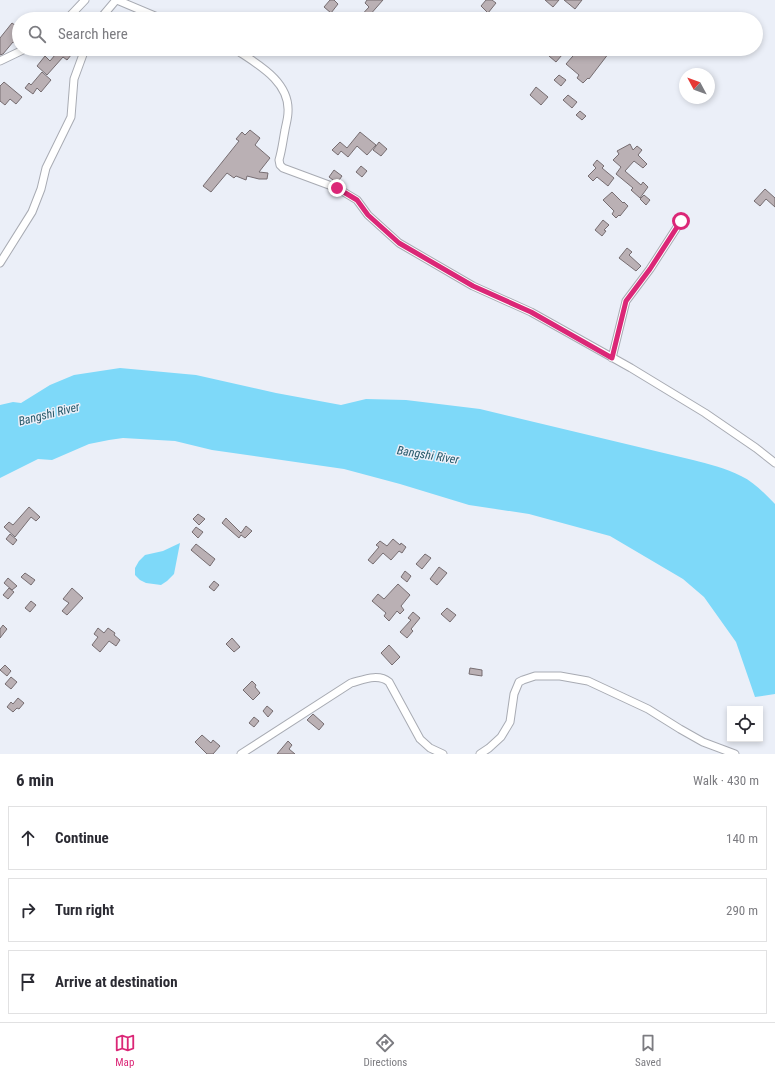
<!DOCTYPE html>
<html lang="en">
<head>
<meta charset="utf-8">
<style>
	:root { --surface:#fff; --page:#f7f7f7; --text:#2b2b33; --muted:#7c7c81; --line:#e1e1e2; --accent:#db2777 }
	body { margin:0; font-family:"Roboto Condensed",sans-serif; background:var(--page); color:var(--text) }
	.controls { position:absolute; right:12px; bottom:12px; display:grid; overflow:hidden; border-radius:0px; box-shadow:0 2px 6px #0003 }
	.controls button { width:36px; height:36px; display:grid; place-items:center; padding:0; border:0; border-bottom:1px solid var(--line); background:var(--surface); color:var(--text); font:20px sans-serif }
	.compass { position:absolute; left:679px; top:68px; width:36px; height:36px; border-radius:50%; background:var(--surface); box-shadow:0 2px 6px #0003; rotate:311deg }
	.stop { position:absolute; width:12px; height:12px; margin:-9px; border:3px solid #db2777; border-radius:50%; background:#fff }
	.stop.end { background:#db2777; border-color:#fff; box-shadow:0 1px 4px #0008 }
	.list { margin:0; padding:0; list-style:none }
	h2 { display:flex; justify-content:space-between; align-items:center; height:52px; margin:0; padding:0 16px; font-size:17px }
	h2 small { font-size:13px; font-weight:400; color:var(--muted) }
	.list li { display:grid; grid-template-columns:26px 1fr auto; gap:12px; align-items:center; box-sizing:border-box; height:64px; margin:0 8px 8px; padding:0 8px; border:1px solid var(--line); border-radius:0px }
	.list b { display:block; font-size:15px; white-space:nowrap }
	.list em { font-size:13px; font-style:normal; color:var(--muted) }
	.icon { flex:none; width:22px; height:22px; fill:none; stroke:currentColor; stroke-width:2; stroke-linecap:round; stroke-linejoin:round }
	.map { position:relative; flex:none; width:775px; height:754px; overflow:hidden }
	.search { position:absolute; background:var(--surface); box-shadow:0 2px 6px #0003; left:12px; right:12px; top:12px; height:44px; display:flex; align-items:center; gap:10px; box-sizing:border-box; padding:0 14px; border-radius:22px; color:var(--muted); font-size:15px }
	.sheet { height:268px; background:var(--surface) }
	nav { display:flex; justify-content:space-around; align-items:center; box-sizing:border-box; height:56px; border-top:1px solid var(--line); background:var(--surface); font-size:11px; color:var(--muted) }
	nav a { display:grid; justify-items:center; gap:2px }
	nav .on { color:var(--accent) }
	.map>svg:first-child { display:block }
	.water { fill:#7ed9f9 }
	.building { fill:#bab0b4; stroke:#766d71 }
	.lines { fill:none; stroke-linecap:round; stroke-linejoin:round }
	.street-casing { stroke:#a8abb3; stroke-width:9 }
	.street { stroke:#fff; stroke-width:7 }
	.route { stroke:#db2777; stroke-width:5 }
	.labels { text-anchor:middle; dominant-baseline:central; stroke-width:3; stroke-linejoin:round; paint-order:stroke }
	.water-label { font-size:12px; font-style:italic; fill:#255869; stroke:#ebeff8 }
</style>
</head>
<body>
<div class="map">
<svg width="775" height="754" viewBox="0 0 775 754">
	<rect width="100%" height="100%" fill="#ebeff8"/>
	<!-- water -->
	<path class="water" d="M120,368L196,375L276,393L341,405L366,399L406,400L480,409L693,460C708,464 726,468 741,476C754,482 765,494 775,504V694L755,697L736,642L704,597L683,579L610,536L529,514L469,505L400,484L344,469L212,450L175,441L123,438L109,440L89,444L52,460L38,459L0,478V405L13,402L21,403L50,385L74,375Z
		M180,543L174,574L167,581L161,585L146,583L140,580L135,575V568L139,561L145,555L163,551Z"/>
	<!-- building -->
	<path class="building" d="M330,0H334L338,4L331,13L324,7Z
		M367,0H383L369,16L373,19H358L369,7L365,3Z
		M486,0H492L496,3L488,13L481,6Z
		M545,0H559L553,7Z
		M564,0H582L575,9Z
		M12,23L19,28V46L13,42L3,54L0,55V38Z
		M60,49H76L67,60L63,57L47,75L37,66L45,56L50,61Z
		M555,49L562,55L556,62L549,56Z
		M579,49H612L589,79L588,78L583,83L577,78L579,75L566,64Z
		M42,72L51,80L41,92L37,88L33,94L25,88L29,83L31,85Z
		M559,75L566,80L561,86L554,80Z
		M4,82L22,97L16,104L10,99L5,105L0,101V86Z
		M536,87L548,97L541,105L530,95Z
		M568,95L577,102L572,108L563,100Z
		M580,111L586,116L582,120L576,115Z
		M250,130L260,138L255,145L270,158L259,172L268,173L267,179H259L247,176L246,180L236,176L234,178L227,173L211,192L203,186L239,141L236,139L242,132L245,135Z
		M360,132L376,145L367,155L357,146L348,157L341,151L338,155L332,150L340,142L347,148Z
		M379,142L387,149L381,156L373,150Z
		M630,144L633,150L637,146L642,150L638,155L647,164L643,168L634,161L625,171L641,185L643,182L648,187L640,198L631,190L633,188L616,174L621,167L613,160L619,154L617,151Z
		M597,160L604,166L602,168L614,178L608,186L597,177L593,181L588,176L596,168L593,165Z
		M361,166L367,171L362,177L356,172Z
		M334,170L342,176L337,183L329,177Z
		M765,189L775,198V207L766,199L760,206L754,201Z
		M612,192L623,203L624,202L628,206L620,216L619,215L616,218L612,214L614,211L603,200Z
		M644,195L650,200L646,205L640,199Z
		M603,220L609,225L604,230L606,231L602,236L595,230Z
		M627,248L632,252L629,255L641,266L636,271L619,258Z
		M29,507L40,517L36,521L31,517L15,537L4,527L9,522L13,525Z
		M198,514L205,519L199,525L193,519Z
		M226,518L241,533L246,526L252,531L245,538L241,535L239,538L222,523Z
		M196,527L203,532L198,538L192,532Z
		M10,534L17,540L13,545L6,539Z
		M393,539L400,545L401,543L406,547L402,553L399,551L391,560L383,553L373,564L368,560L379,547L376,545L380,541L387,546Z
		M196,544L215,559L210,566L191,550Z
		M425,554L431,558L422,569L416,564Z
		M439,567L447,573L437,585L430,579Z
		M405,571L411,576L407,582L401,577Z
		M25,573L35,580L31,585L21,577Z
		M8,578L17,586L12,590L4,583Z
		M214,581L219,585L214,591L209,587Z
		M398,584L410,595L401,606L404,610L400,614L397,611L389,621L384,616L386,613L372,601L378,594L384,599Z
		M9,588L14,592L8,599L3,595Z
		M72,588L83,598L67,615L62,611L69,603L63,599Z
		M31,601L36,605L30,612L25,608Z
		M447,608L456,615L450,622L441,614Z
		M413,612L420,618L411,629L413,631L407,638L400,632L411,620L408,618Z
		M3,625L7,629L0,638V629Z
		M98,628L104,633L108,628L115,633L114,635L120,640L116,646L109,641L100,652L92,645L98,637L94,634Z
		M232,638L240,647L234,652L226,644Z
		M389,645L400,657L392,665L381,653Z
		M5,665L11,671L7,676L0,670Z
		M470,668L482,670V676L469,674Z
		M11,677L17,682L11,689L5,684Z
		M252,681L256,685L255,687L260,693L253,700L243,690Z
		M18,698L24,703L19,709L17,708L13,712L7,707L11,702L13,704Z
		M267,706L273,711L268,717L263,711Z
		M313,714L324,724L319,730L307,720Z
		M254,717L259,721L254,727L249,723Z
		M202,735L211,743L213,740L220,746L213,754H207L195,742Z
		M288,741L292,745L289,749L295,754H277Z"/>
	<g class="lines">
		<defs>
			<path id="street" d="M117,0L162,19
				M67,19L85,0
				M100,19L116,0
				M235,49C257,64 290,81 288,112C288,118 286,124 285,130C283,140 282,150 279,160L280,165L283,168L337,188L357,200L368,215L399,243L473,286L531,312L631,368L705,413L756,448L775,463
				M0,61L25,49
				M0,263L32,212L41,189L46,168L71,117L74,79L85,49
				M612,358L626,301L650,269L681,221
				M241,754L351,683C363,680 378,673 389,682L420,739L430,748L443,754
				M480,754L489,748L501,737L510,722L514,694L519,682L523,680L535,676H560L588,681L648,709L680,729L703,742L735,754"/>
		</defs>
		<!-- street casing -->
		<use href="#street" class="street-casing"/>
		<!-- street -->
		<use href="#street" class="street"/>
	</g>
	<g class="lines">
		<!-- route -->
		<path class="route" d="M337,188L357,200L368,215L399,243L473,286L531,312L612,358L626,301L650,269L681,221"/>
	</g>
	<g class="labels">
		<!-- water labels -->
		<g class="water-label">
			<text transform="translate(49 414) rotate(-14)">Bangshi River</text>
			<text transform="translate(428 455) rotate(9)">Bangshi River</text>
		</g>
	</g>
</svg>
<div class="controls">
<button><svg class="icon" aria-label="locate" viewBox="0 0 24 24"><circle cx="12" cy="12" r="6"/><path d="M12 2v4M12 18v4M2 12h4M18 12h4"/></svg></button>
</div>
<svg class="compass" viewBox="-18 -18 36 36"><path d="M0-13l5 13h-10z" fill="#e53935"/><path d="M0 13l5-13h-10z" fill="#7c7c81"/></svg>
<div class="stop" style="left:681px;top:221px"></div>
<div class="stop end" style="left:337px;top:188px"></div>
<div class="search"><svg class="icon" aria-label="search" viewBox="0 0 24 24"><circle cx="10" cy="10" r="6"/><path d="M15 15l6 6"/></svg>Search here</div>
</div>
<section class="sheet">
<h2>6 min<small>Walk · 430 m</small></h2>
<ul class="list">
<li><svg class="icon" aria-label="ahead" viewBox="0 0 24 24"><path d="M12 20V5M6 11l6-6 6 6"/></svg><div><b>Continue</b></div><em>140 m</em></li>
<li><svg class="icon" aria-label="right" viewBox="0 0 24 24"><path d="M7 20v-9h11M14 6l5 5-5 5"/></svg><div><b>Turn right</b></div><em>290 m</em></li>
<li><svg class="icon" aria-label="arrive" viewBox="0 0 24 24"><path d="M6 21V4h12l-3 4 3 4H6"/></svg><div><b>Arrive at destination</b></div></li>
</ul>
</section>
<nav>
<a class="on"><svg class="icon" aria-label="map" viewBox="0 0 24 24"><path d="M3 6l6-2 6 2 6-2v14l-6 2-6-2-6 2zM9 4v14M15 6v14"/></svg>Map</a>
<a><svg class="icon" aria-label="directions" viewBox="0 0 24 24"><path d="M12 3l9 9-9 9-9-9zM9 14v-3h6M13 9l2 2-2 2"/></svg>Directions</a>
<a><svg class="icon" aria-label="saved" viewBox="0 0 24 24"><path d="M7 4h10v16l-5-4-5 4z"/></svg>Saved</a>
</nav>
</body>
</html>
